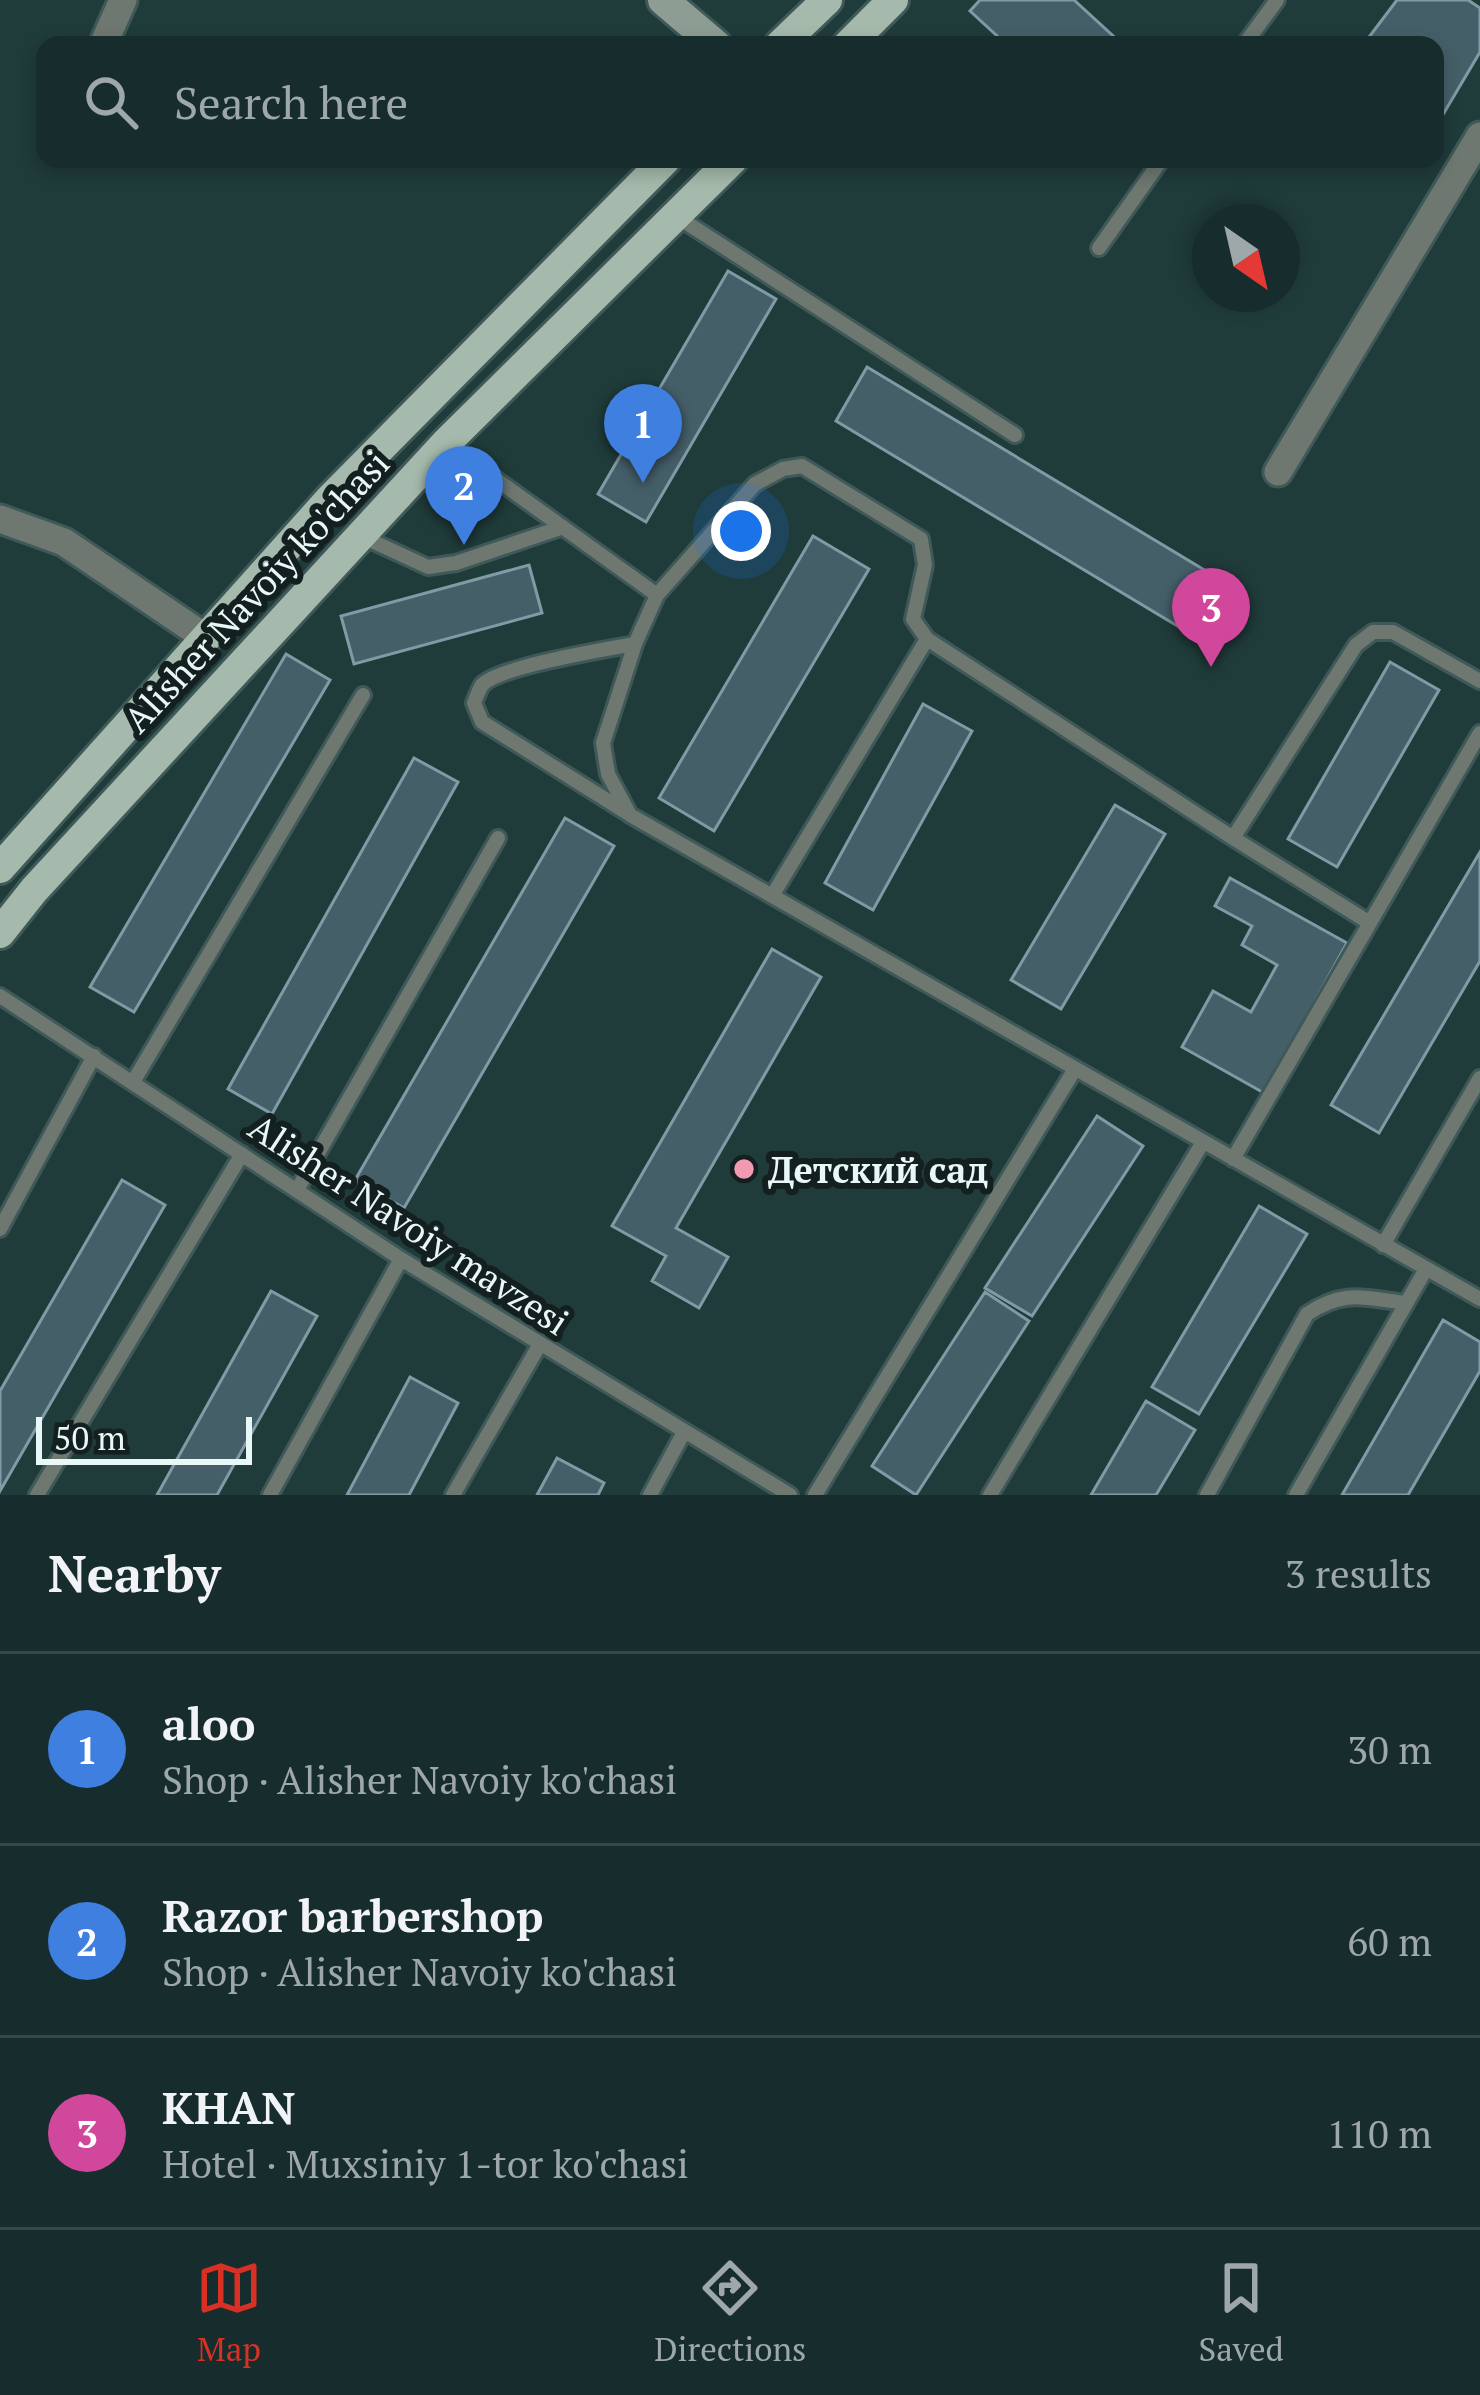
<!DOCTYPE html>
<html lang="en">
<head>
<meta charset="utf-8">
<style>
	:root { --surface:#172c2c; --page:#203434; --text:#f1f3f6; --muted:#9ea7a9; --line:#364848; --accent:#d93025 }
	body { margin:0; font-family:"PT Serif",serif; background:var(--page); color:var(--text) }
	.compass { position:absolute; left:1192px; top:204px; width:108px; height:108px; border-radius:50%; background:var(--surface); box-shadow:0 6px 18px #0003; rotate:146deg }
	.scale { position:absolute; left:36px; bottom:30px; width:216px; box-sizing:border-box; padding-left:12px; border:6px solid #e8f8f7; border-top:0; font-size:33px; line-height:42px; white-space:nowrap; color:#e8f8f7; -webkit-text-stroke:9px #13201f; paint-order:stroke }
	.you { position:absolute; left:741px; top:531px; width:42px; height:42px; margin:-30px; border:9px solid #fff; border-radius:50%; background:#1a73e8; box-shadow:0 0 0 18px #1a73e833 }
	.badge { display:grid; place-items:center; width:78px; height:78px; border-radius:50%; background:var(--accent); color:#fff; font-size:39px; font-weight:700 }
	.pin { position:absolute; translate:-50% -99px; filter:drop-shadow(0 3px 6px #0008) }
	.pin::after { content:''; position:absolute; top:63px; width:42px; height:36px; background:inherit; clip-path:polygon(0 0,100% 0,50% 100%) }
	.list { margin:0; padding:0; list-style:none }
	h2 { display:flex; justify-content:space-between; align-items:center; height:156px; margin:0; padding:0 48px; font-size:51px }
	h2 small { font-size:39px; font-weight:400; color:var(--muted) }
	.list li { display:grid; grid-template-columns:78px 1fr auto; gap:36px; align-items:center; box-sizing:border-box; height:192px; padding:0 48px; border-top:3px solid var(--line) }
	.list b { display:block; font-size:45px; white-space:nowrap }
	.list p { margin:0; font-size:39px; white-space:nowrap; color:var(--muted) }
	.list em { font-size:39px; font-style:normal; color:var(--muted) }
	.icon { flex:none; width:66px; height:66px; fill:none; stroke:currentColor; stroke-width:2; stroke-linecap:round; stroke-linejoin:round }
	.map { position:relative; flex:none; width:1480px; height:1495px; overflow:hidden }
	.search { position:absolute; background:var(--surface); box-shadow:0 6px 18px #0003; left:36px; right:36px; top:36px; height:132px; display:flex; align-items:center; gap:30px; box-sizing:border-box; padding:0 42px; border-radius:24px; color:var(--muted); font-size:45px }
	.sheet { height:732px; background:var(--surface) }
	nav { display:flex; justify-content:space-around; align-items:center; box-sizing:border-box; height:168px; border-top:3px solid var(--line); background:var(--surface); font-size:33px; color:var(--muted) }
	nav a { display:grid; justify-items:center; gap:6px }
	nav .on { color:var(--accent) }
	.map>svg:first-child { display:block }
	.building { fill:#455f69; stroke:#809ba6; stroke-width:3 }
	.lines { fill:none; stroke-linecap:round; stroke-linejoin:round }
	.lane-casing { stroke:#3f5958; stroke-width:20 }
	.street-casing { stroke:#3f5958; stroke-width:33 }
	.secondary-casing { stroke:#3f5958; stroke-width:36 }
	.primary-casing { stroke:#3f5958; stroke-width:36 }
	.lane { stroke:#6e7871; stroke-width:14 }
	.street { stroke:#6e7871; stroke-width:27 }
	.secondary { stroke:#8d9d93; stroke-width:30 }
	.primary { stroke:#a5baac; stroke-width:30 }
	.poi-dot { fill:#f19ab1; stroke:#13201f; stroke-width:4.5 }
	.labels { text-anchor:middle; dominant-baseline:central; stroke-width:12; stroke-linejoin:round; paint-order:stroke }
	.street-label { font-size:36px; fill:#e8f8f7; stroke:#13201f }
	.poi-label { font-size:36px; font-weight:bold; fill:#e8f8f7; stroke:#13201f; text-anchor:start }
</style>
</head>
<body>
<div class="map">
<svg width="1480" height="1495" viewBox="0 0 1480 1495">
	<rect width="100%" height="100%" fill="#1f3b3a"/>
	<!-- building -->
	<path class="building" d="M980,0H1074L1123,45H1007L970,11Z
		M1397,0H1468L1480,8V52L1435,128V45H1363Z
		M728,271L776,299L646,522L598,494Z
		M867,367L1241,592L1209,645L836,421Z
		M813,536L869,569L714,831L659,798Z
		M529,565L542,613L354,664L341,616Z
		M286,654L330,680L134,1012L90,987Z
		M1390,662L1439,690L1337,867L1288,839Z
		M923,704L972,731L873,910L825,883Z
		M414,758L458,782L272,1114L228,1089Z
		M1115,805L1165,834L1061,1009L1011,980Z
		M565,818L614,846L404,1208L355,1180Z
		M1480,852V961L1379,1133L1331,1105Z
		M1230,878L1347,943L1264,1093L1182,1047L1213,991L1251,1012L1277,965L1242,945L1252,926L1215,906Z
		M772,949L821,977L676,1228L728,1257L699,1308L652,1281L666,1256L612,1226Z
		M1097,1116L1143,1146L1032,1316L985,1288Z
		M122,1180L165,1205L0,1491V1391Z
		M1259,1206L1307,1234L1199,1414L1152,1387Z
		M271,1291L317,1316L217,1495H157Z
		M985,1292L1029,1321L916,1495L872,1466Z
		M1443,1320L1480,1342V1371L1408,1495H1342Z
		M410,1377L458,1403L409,1495H347Z
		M1146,1401L1195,1430L1156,1495H1091Z
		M557,1458L604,1483L598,1495H537Z"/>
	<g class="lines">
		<defs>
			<path id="lane" d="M1244,45L1277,0
				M676,216L1015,435
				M1099,248L1162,159
				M447,444L657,595
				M361,536L428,567L456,563L563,527
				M629,814L482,722L474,703C475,700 480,688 482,685C498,667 607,649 635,644
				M1233,838L1356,645L1373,632H1393L1480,681
				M772,896L927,639
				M1370,923L1233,838L927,639L913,619L925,565L921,539L802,466L783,469L755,484L657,595L635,644L603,743L608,774L630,815L1480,1299
				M0,996L401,1259L790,1495
				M133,1082L363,695
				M1233,1159L1480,733
				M297,1190L498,838
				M0,1229L94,1056
				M1383,1245L1480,1078
				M37,1495L242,1154
				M270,1495L401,1259
				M453,1495L540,1344
				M650,1495L684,1432
				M815,1495L1075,1069
				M990,1495L1203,1142
				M1207,1495L1307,1314C1344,1289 1364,1298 1406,1303
				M1296,1495L1426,1269"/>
			<path id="street" d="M103,45L123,0
				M1278,472L1480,136
				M0,519L64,542L206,638"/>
			<path id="secondary" d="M663,0L716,45"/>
			<path id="primary" d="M780,45L827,0
				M848,45L893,0
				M0,868L330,499L666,159
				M0,933L34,890L446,443L733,159"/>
		</defs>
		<!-- lane casing -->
		<use href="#lane" class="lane-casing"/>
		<!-- street casing -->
		<use href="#street" class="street-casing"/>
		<!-- secondary casing -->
		<use href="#secondary" class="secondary-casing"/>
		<!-- primary casing -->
		<use href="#primary" class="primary-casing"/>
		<!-- lane -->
		<use href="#lane" class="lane"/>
		<!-- street -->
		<use href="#street" class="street"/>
		<!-- secondary -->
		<use href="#secondary" class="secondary"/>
		<!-- primary -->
		<use href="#primary" class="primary"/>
	</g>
	<!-- markers -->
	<circle class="poi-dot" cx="744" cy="1169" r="12"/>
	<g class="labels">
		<!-- street labels -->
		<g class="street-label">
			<text transform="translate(256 591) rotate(-47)">Alisher Navoiy ko'chasi</text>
			<text transform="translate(409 1224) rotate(33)">Alisher Navoiy mavzesi</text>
		</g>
		<!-- poi labels -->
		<g class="poi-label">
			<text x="768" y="1169">Детский сад</text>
		</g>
	</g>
</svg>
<svg class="compass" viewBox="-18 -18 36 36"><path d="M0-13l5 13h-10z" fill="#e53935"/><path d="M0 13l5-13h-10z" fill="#9ea7a9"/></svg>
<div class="scale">50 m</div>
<div class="you"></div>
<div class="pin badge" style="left:643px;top:483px;background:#3f7fe0">1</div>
<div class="pin badge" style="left:464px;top:545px;background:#3f7fe0">2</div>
<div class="pin badge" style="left:1211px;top:667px;background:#d1479c">3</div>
<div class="search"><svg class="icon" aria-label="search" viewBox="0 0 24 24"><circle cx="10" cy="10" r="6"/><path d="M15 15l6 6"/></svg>Search here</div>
</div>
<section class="sheet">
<h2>Nearby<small>3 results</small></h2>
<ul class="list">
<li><span class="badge" style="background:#3f7fe0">1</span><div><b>aloo</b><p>Shop · Alisher Navoiy ko'chasi</p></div><em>30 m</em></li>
<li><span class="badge" style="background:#3f7fe0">2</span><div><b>Razor barbershop</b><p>Shop · Alisher Navoiy ko'chasi</p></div><em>60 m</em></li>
<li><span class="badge" style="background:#d1479c">3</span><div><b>KHAN</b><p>Hotel · Muxsiniy 1-tor ko'chasi</p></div><em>110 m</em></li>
</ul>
</section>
<nav>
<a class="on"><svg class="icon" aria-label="map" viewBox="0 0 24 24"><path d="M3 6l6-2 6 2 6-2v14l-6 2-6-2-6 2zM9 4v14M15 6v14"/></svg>Map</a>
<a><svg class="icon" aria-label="directions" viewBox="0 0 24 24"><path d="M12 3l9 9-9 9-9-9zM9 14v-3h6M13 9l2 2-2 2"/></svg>Directions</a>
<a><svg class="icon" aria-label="saved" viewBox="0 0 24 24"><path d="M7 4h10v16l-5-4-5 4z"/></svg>Saved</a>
</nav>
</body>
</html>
